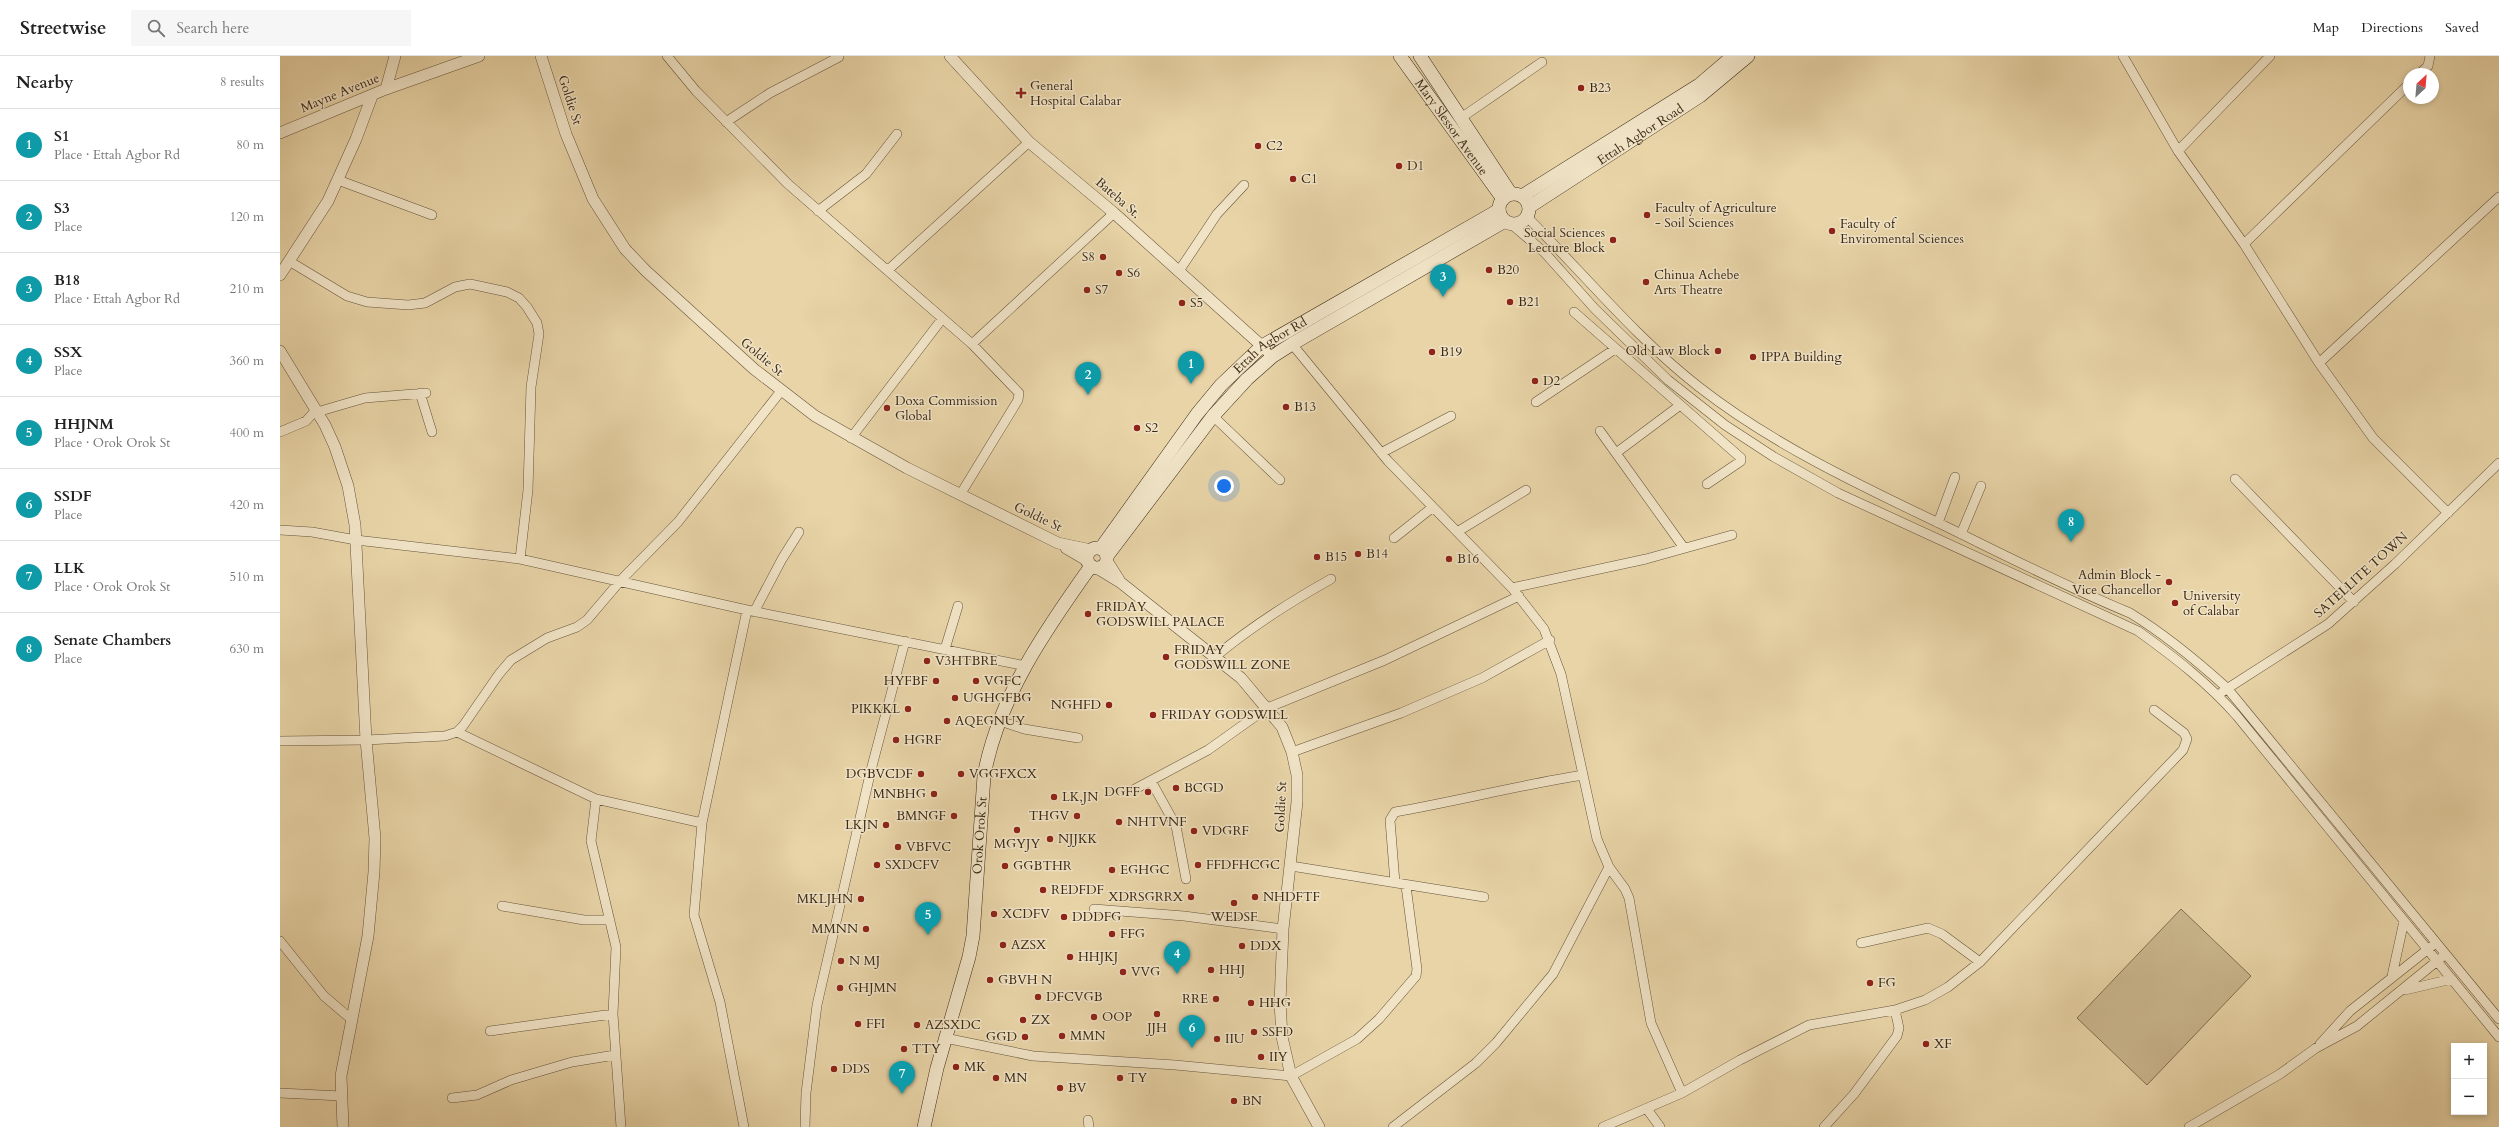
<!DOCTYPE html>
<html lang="en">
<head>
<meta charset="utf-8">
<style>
	:root { --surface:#fff; --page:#f6f6f6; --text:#222; --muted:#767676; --line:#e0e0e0; --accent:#8f2418 }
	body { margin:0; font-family:Cardo,serif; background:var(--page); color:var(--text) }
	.controls { position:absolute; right:12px; bottom:12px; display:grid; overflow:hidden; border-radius:0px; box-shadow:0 2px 6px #0003 }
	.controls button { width:36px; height:36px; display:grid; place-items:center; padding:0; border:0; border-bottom:1px solid var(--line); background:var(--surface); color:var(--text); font:20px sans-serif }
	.compass { position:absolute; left:2123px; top:12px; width:36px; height:36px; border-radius:50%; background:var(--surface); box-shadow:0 2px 6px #0003; rotate:26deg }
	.you { position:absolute; left:944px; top:430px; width:14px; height:14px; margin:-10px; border:3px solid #fff; border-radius:50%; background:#1a73e8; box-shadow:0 0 0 6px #1a73e833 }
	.badge { display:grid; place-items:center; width:26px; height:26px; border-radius:50%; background:var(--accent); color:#fff; font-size:13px; font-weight:700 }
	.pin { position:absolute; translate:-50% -33px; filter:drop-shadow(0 1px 2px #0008) }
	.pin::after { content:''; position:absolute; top:21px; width:14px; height:12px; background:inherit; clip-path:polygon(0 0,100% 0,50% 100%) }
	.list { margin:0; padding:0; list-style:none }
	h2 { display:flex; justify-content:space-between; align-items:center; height:52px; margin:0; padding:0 16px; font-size:17px }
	h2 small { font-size:13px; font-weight:400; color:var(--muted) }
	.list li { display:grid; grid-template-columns:26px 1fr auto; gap:12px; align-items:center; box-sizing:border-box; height:72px; padding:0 16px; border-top:1px solid var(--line) }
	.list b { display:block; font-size:15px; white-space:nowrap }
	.list p { margin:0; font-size:13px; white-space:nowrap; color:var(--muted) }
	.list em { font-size:13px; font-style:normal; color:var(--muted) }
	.icon { flex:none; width:22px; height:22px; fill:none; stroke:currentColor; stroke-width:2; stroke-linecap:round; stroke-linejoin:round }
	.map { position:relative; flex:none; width:2219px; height:1071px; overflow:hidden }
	header { display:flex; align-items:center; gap:24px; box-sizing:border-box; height:56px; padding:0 20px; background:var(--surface); border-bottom:1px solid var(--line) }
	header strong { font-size:19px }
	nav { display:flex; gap:22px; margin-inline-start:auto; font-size:14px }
	.search { width:280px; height:36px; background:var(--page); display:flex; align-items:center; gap:10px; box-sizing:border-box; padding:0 14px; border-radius:0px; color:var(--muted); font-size:15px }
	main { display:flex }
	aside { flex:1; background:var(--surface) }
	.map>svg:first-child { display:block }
	.green { fill:#cbb78e; stroke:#837052 }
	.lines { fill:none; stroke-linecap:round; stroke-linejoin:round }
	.minor-casing { stroke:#66543a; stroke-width:10 }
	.tertiary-casing { stroke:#66543a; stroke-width:12 }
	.secondary-casing { stroke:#3b2915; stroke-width:14 }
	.minor { stroke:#f0e3c6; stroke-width:9 }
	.tertiary { stroke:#f0e3c6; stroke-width:11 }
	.secondary { stroke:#f0e3c6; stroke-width:13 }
	.poi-dot { fill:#8f2418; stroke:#f0e3c6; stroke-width:1.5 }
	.labels { text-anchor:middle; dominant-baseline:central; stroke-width:3; stroke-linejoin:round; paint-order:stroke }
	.poi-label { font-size:13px; fill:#3b2915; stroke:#f0e3c6; text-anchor:start }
	.street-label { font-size:13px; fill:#3b2915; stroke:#f0e3c6 }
</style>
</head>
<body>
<header>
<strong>Streetwise</strong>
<div class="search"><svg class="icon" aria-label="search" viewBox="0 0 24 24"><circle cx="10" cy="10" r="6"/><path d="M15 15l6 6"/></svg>Search here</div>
<nav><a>Map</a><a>Directions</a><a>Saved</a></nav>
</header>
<main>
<aside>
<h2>Nearby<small>8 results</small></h2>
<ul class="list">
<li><span class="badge" style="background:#0f9aa8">1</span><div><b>S1</b><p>Place · Ettah Agbor Rd</p></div><em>80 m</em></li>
<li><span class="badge" style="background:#0f9aa8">2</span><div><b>S3</b><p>Place</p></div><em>120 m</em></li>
<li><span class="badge" style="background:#0f9aa8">3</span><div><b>B18</b><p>Place · Ettah Agbor Rd</p></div><em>210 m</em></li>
<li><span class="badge" style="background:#0f9aa8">4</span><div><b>SSX</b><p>Place</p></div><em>360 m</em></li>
<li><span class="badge" style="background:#0f9aa8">5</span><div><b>HHJNM</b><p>Place · Orok Orok St</p></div><em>400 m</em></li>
<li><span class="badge" style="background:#0f9aa8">6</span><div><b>SSDF</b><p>Place</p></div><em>420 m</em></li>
<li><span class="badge" style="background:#0f9aa8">7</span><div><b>LLK</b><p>Place · Orok Orok St</p></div><em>510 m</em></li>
<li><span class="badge" style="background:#0f9aa8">8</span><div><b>Senate Chambers</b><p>Place</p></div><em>630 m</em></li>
</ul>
</aside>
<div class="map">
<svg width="2219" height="1071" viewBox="0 0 2219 1071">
	<rect width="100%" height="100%" fill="#e8d4a7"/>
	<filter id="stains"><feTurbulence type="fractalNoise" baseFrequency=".005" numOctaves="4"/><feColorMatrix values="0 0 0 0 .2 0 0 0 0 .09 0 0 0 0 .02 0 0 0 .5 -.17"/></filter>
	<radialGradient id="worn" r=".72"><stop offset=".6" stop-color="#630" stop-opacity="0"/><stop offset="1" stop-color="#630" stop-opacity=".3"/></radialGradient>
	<!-- green -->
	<path class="green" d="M1901,853L1971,920L1867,1029L1797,962Z"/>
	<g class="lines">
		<defs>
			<path id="minor" d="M387,0L416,35L508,128L692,288L739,337L738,344L680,439
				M1843,0L1898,95L1964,188L2039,307L2093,382L2168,457
				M2139,18L2148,10L2150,0
				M1181,62L1262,6
				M446,66L490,37L559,1
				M1898,95L1990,0
				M58,124L152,159
				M538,155L586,118L617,78
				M1247,161C1304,218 1355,281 1419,331C1496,391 1584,431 1671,473C1730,502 1789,532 1850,557C1886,579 1916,604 1947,632L2219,963
				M1230,167L1264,196L1315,253L1388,324L1445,369L1494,401L1558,437L1858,575C1894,601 1928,627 1957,660L2219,981
				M1964,188L2129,28
				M9,205L67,240L87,246L128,249L145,247L175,231L190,228L227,236L239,242L247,251L257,267L259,278L251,331L248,434L240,503
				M608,214L749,86
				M899,215L937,158L964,129
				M1294,256L1461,402V405L1427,428
				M692,288L834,157
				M1012,288L1108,405L1232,532L1264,573L1281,618L1317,783L1329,811L1345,833L1349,842L1371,967L1402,1037
				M2039,307L2219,141
				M140,337L152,376
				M1256,346L1335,293
				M37,356L85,342L146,337
				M933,360L1000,424
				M1320,375L1404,492
				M0,376L26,365L36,354
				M571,382L662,263
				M1101,397L1171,360
				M1336,397L1399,350
				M1955,423L2074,546
				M1658,467L1675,421
				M0,474L32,476L76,484L240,503L467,554L746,610
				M1177,476L1246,434
				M1681,478L1701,430
				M1114,482L1153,451
				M1232,532L1366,503L1452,479
				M474,556L502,503L519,476
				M665,593L678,550
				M936,600C972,570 1010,546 1051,523
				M1942,636L2048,568L2115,508L2219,407
				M720,665L744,673L798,682
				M177,676L316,743L422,767
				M0,685L86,684L165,680L177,676L183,670L219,618L231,604L267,582L297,571L307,564L341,524L398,466L501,335
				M1012,696L1121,657L1202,622L1270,584
				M871,725L896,770L906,823
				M855,733L928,694L987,652L1105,604L1239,540
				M316,743L311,785L336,891L333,958L341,1071
				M1011,810L1204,841
				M1115,827L1110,764L1115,756C1178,745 1240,729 1303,719
				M222,850L304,864H330
				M814,853L904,860L1003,873
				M0,885L44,940L71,963
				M1581,887L1648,872L1662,878L1700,906
				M2112,920L2124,865
				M2125,934L2172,923
				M210,975L333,958
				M665,982L753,1000L895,1009L1011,1020L1077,983L1099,963L1136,920L1137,913L1126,830
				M2040,988L2070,955L2152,890
				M0,1037L61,1040
				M172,1042L197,1039L231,1024L292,1006L335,999
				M1367,1053L1380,1071
				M808,1064L809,1071
				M464,1071L440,946L414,859L422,767L467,554
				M525,1071L526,1037L537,949L591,714L625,585
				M1113,1071L1196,1007L1216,987L1273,918L1329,811
				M1323,1071L1402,1037L1460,1004L1529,969L1615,954L1645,944L1668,931L1700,906L1903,694L1907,683L1904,677L1874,654
				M1544,1071L1574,1038L1617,980L1619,972L1615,954
				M1909,1071L2000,1018L2036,992L2077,970L2162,901"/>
			<path id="tertiary" d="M261,0L286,78L313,143L345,193L366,215L474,313L535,360L627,412L778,487L811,494
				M670,0L749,86L834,157L993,300
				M106,33L115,0
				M0,77L106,33L199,0
				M0,219L48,145L76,83L92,40
				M0,295L45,369L55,391L68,430L75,469L86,684L95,782L94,816L88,880L61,1020L63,1071
				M786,492L808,505
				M827,505L839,524
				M817,512L840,526L961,622L1002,671L1012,696L1017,719V746L1003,873L1000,946L1002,981L1011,1020L1039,1071"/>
			<g id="secondary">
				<path id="s1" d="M1120,0L1223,143"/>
				<path d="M1140,0L1231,138"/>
				<circle cx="1234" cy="153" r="15"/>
				<path d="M1242,140L1419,29L1453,0"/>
				<path id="s2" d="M1249,151L1420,40L1468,0"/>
				<circle cx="817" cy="502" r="10"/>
				<path id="s3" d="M821,492L917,358L941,329L982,290L1219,154"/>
				<path d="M827,500L933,360L967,323L993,300L1012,288L1225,165"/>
				<path id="s4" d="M644,1071L657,1012L689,901L693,880L704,720C718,642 766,573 811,510"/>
			</g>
		</defs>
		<!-- minor casing -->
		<use href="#minor" class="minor-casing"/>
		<!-- tertiary casing -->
		<use href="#tertiary" class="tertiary-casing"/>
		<!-- secondary casing -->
		<use href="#secondary" class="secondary-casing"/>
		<!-- minor -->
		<use href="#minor" class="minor"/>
		<!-- tertiary -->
		<use href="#tertiary" class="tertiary"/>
		<!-- secondary -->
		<use href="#secondary" class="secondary"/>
	</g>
	<!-- markers -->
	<g class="poi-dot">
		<circle cx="1301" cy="32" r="4"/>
		<path d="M739 31h4v4h4v4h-4v4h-4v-4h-4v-4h4z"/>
		<circle cx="978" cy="90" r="4"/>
		<circle cx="1119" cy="110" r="4"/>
		<circle cx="1013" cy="123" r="4"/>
		<circle cx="1367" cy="159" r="4"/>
		<circle cx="1552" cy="175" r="4"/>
		<circle cx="1333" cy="184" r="4"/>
		<circle cx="823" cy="201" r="4"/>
		<circle cx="1209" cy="214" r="4"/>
		<circle cx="839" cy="217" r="4"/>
		<circle cx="1366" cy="226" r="4"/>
		<circle cx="807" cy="234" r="4"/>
		<circle cx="1230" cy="246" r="4"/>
		<circle cx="902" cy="247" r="4"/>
		<circle cx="1438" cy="295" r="4"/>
		<circle cx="1152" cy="296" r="4"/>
		<circle cx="1473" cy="301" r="4"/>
		<circle cx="1255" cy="325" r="4"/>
		<circle cx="1006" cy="351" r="4"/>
		<circle cx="607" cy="352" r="4"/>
		<circle cx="857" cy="372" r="4"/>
		<circle cx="1078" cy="498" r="4"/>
		<circle cx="1037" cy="501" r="4"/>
		<circle cx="1169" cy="503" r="4"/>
		<circle cx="1889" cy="526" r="4"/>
		<circle cx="1895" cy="547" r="4"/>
		<circle cx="808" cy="558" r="4"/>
		<circle cx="886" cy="601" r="4"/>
		<circle cx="647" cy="605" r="4"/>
		<circle cx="656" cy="625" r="4"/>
		<circle cx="696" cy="625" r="4"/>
		<circle cx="675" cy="642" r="4"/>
		<circle cx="829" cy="649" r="4"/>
		<circle cx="628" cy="653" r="4"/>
		<circle cx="873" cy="659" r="4"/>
		<circle cx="667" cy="665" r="4"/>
		<circle cx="616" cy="684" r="4"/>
		<circle cx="641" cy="718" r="4"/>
		<circle cx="681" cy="718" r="4"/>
		<circle cx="896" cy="732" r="4"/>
		<circle cx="868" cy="736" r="4"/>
		<circle cx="654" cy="738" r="4"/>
		<circle cx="774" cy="741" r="4"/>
		<circle cx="674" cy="760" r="4"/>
		<circle cx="797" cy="760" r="4"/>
		<circle cx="839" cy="766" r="4"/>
		<circle cx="606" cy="769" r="4"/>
		<circle cx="737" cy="774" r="4"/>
		<circle cx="914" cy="775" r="4"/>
		<circle cx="770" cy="783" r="4"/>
		<circle cx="618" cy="791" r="4"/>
		<circle cx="597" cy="809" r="4"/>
		<circle cx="918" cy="809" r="4"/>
		<circle cx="725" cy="810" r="4"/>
		<circle cx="832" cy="814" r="4"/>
		<circle cx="763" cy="834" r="4"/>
		<circle cx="911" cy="841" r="4"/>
		<circle cx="975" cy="841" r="4"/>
		<circle cx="581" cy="843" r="4"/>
		<circle cx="954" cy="847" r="4"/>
		<circle cx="714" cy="858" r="4"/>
		<circle cx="784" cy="861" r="4"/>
		<circle cx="586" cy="873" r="4"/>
		<circle cx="832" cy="878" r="4"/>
		<circle cx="723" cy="889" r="4"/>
		<circle cx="962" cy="890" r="4"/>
		<circle cx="790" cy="901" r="4"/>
		<circle cx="561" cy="905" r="4"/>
		<circle cx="931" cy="914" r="4"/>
		<circle cx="843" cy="916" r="4"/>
		<circle cx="710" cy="924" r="4"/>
		<circle cx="1590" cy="927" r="4"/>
		<circle cx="560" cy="932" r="4"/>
		<circle cx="758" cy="941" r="4"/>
		<circle cx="936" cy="943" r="4"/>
		<circle cx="971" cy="947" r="4"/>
		<circle cx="877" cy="958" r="4"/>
		<circle cx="814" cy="961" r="4"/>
		<circle cx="743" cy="964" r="4"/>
		<circle cx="578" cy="968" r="4"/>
		<circle cx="637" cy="969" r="4"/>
		<circle cx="974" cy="976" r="4"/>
		<circle cx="782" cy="980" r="4"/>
		<circle cx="745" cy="981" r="4"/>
		<circle cx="937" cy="983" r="4"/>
		<circle cx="1646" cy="988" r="4"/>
		<circle cx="624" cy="993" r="4"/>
		<circle cx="981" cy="1001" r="4"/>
		<circle cx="676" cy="1011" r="4"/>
		<circle cx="554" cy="1013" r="4"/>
		<circle cx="716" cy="1022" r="4"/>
		<circle cx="840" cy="1022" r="4"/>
		<circle cx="780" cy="1032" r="4"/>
		<circle cx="954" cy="1045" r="4"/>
	</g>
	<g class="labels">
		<!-- poi labels -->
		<g class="poi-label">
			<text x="750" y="30">General<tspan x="750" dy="15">Hospital Calabar</tspan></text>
			<text x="1309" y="32">B23</text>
			<text x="986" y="90">C2</text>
			<text x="1127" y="110">D1</text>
			<text x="1021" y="123">C1</text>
			<text x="1375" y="152">Faculty of Agriculture<tspan x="1375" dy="15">- Soil Sciences</tspan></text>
			<text x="1560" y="168">Faculty of<tspan x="1560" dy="15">Enviromental Sciences</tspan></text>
			<text x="1325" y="177" text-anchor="end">Social Sciences<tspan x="1325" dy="15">Lecture Block</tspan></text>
			<text x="815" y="201" text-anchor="end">S8</text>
			<text x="1217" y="214">B20</text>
			<text x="847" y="217">S6</text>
			<text x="1374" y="219">Chinua Achebe<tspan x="1374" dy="15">Arts Theatre</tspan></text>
			<text x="815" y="234">S7</text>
			<text x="1238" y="246">B21</text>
			<text x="910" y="247">S5</text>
			<text x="1430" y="295" text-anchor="end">Old Law Block</text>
			<text x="1160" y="296">B19</text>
			<text x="1481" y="301">IPPA Building</text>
			<text x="1263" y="325">D2</text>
			<text x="615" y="345">Doxa Commission<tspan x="615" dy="15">Global</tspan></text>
			<text x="1014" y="351">B13</text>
			<text x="865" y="372">S2</text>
			<text x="1086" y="498">B14</text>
			<text x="1045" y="501">B15</text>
			<text x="1177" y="503">B16</text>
			<text x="1881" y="519" text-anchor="end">Admin Block -<tspan x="1881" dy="15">Vice Chancellor</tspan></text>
			<text x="1903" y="540">University<tspan x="1903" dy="15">of Calabar</tspan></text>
			<text x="816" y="551">FRIDAY<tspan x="816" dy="15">GODSWILL PALACE</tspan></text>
			<text x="894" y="594">FRIDAY<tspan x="894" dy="15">GODSWILL ZONE</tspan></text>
			<text x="655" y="605">V3HTBRE</text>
			<text x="648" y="625" text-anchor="end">HYFBF</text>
			<text x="704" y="625">VGFC</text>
			<text x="683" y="642">UGHGFBG</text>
			<text x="821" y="649" text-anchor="end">NGHFD</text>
			<text x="620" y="653" text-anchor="end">PIKKKL</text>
			<text x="881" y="659">FRIDAY GODSWILL</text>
			<text x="675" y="665">AQEGNUY</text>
			<text x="624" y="684">HGRF</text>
			<text x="633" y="718" text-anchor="end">DGBVCDF</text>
			<text x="689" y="718">VGGFXCX</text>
			<text x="904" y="732">BCGD</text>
			<text x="860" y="736" text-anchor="end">DGFF</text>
			<text x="646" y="738" text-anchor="end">MNBHG</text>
			<text x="782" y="741">LK,JN</text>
			<text x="666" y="760" text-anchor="end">BMNGF</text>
			<text x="789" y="760" text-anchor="end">THGV</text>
			<text x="847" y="766">NHTVNF</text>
			<text x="598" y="769" text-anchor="end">LKJN</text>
			<text x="922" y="775">VDGRF</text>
			<text x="778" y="783">NJJKK</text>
			<text x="737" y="788" text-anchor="middle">MGYJY</text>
			<text x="626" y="791">VBFVC</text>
			<text x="605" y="809">SXDCFV</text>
			<text x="926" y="809">FFDFHCGC</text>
			<text x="733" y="810">GGBTHR</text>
			<text x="840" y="814">EGHGC</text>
			<text x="771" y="834">REDFDF</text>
			<text x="903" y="841" text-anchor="end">XDRSGRRX</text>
			<text x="983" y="841">NHDFTF</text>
			<text x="573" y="843" text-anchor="end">MKLJHN</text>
			<text x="722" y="858">XCDFV</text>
			<text x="792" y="861">DDDFG</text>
			<text x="954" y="861" text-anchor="middle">WEDSF</text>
			<text x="578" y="873" text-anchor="end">MMNN</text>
			<text x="840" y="878">FFG</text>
			<text x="731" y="889">AZSX</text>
			<text x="970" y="890">DDX</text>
			<text x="798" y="901">HHJKJ</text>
			<text x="569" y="905">N MJ</text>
			<text x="939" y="914">HHJ</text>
			<text x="851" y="916">VVG</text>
			<text x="718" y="924">GBVH N</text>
			<text x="1598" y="927">FG</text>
			<text x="568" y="932">GHJMN</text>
			<text x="766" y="941">DFCVGB</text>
			<text x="928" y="943" text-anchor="end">RRE</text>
			<text x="979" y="947">HHG</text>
			<text x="822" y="961">OOP</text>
			<text x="751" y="964">ZX</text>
			<text x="586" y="968">FFI</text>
			<text x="645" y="969">AZSXDC</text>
			<text x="877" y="972" text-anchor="middle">JJH</text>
			<text x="982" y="976">SSFD</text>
			<text x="790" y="980">MMN</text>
			<text x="737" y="981" text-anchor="end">GGD</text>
			<text x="945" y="983">IIU</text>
			<text x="1654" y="988">XF</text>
			<text x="632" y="993">TTY</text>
			<text x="989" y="1001">IIY</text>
			<text x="684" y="1011">MK</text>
			<text x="562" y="1013">DDS</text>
			<text x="724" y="1022">MN</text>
			<text x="848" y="1022">TY</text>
			<text x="788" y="1032">BV</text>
			<text x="962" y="1045">BN</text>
		</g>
		<!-- street labels -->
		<g class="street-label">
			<text transform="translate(60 37) rotate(-22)">Mayne Avenue</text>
			<text transform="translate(290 44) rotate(72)">Goldie St</text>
			<text stroke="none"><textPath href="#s1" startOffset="88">Mary Slessor Avenue</textPath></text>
			<text stroke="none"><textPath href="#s2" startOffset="133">Ettah Agbor Road</textPath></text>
			<text transform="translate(838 142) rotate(41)">Bateba St.</text>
			<text stroke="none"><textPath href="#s3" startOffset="266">Ettah Agbor Rd</textPath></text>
			<text transform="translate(482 301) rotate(40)">Goldie St</text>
			<text transform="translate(758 461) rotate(25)">Goldie St</text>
			<text transform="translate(2081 519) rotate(-42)">SATELLITE TOWN</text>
			<text transform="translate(1001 751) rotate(-87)">Goldie St</text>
			<text stroke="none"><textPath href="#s4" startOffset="298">Orok Orok St</textPath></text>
		</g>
	</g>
	<rect width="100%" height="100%" filter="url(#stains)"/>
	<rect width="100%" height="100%" fill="url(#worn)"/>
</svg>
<div class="controls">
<button>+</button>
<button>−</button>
</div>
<svg class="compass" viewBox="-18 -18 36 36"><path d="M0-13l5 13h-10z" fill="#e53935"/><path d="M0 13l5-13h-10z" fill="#767676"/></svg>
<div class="you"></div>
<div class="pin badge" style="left:911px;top:328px;background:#0f9aa8">1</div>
<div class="pin badge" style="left:808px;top:339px;background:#0f9aa8">2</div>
<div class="pin badge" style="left:1163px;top:241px;background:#0f9aa8">3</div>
<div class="pin badge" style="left:897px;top:918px;background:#0f9aa8">4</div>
<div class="pin badge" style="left:648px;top:879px;background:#0f9aa8">5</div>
<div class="pin badge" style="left:912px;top:992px;background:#0f9aa8">6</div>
<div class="pin badge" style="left:622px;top:1038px;background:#0f9aa8">7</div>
<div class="pin badge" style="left:1791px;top:486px;background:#0f9aa8">8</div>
</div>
</main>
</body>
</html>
